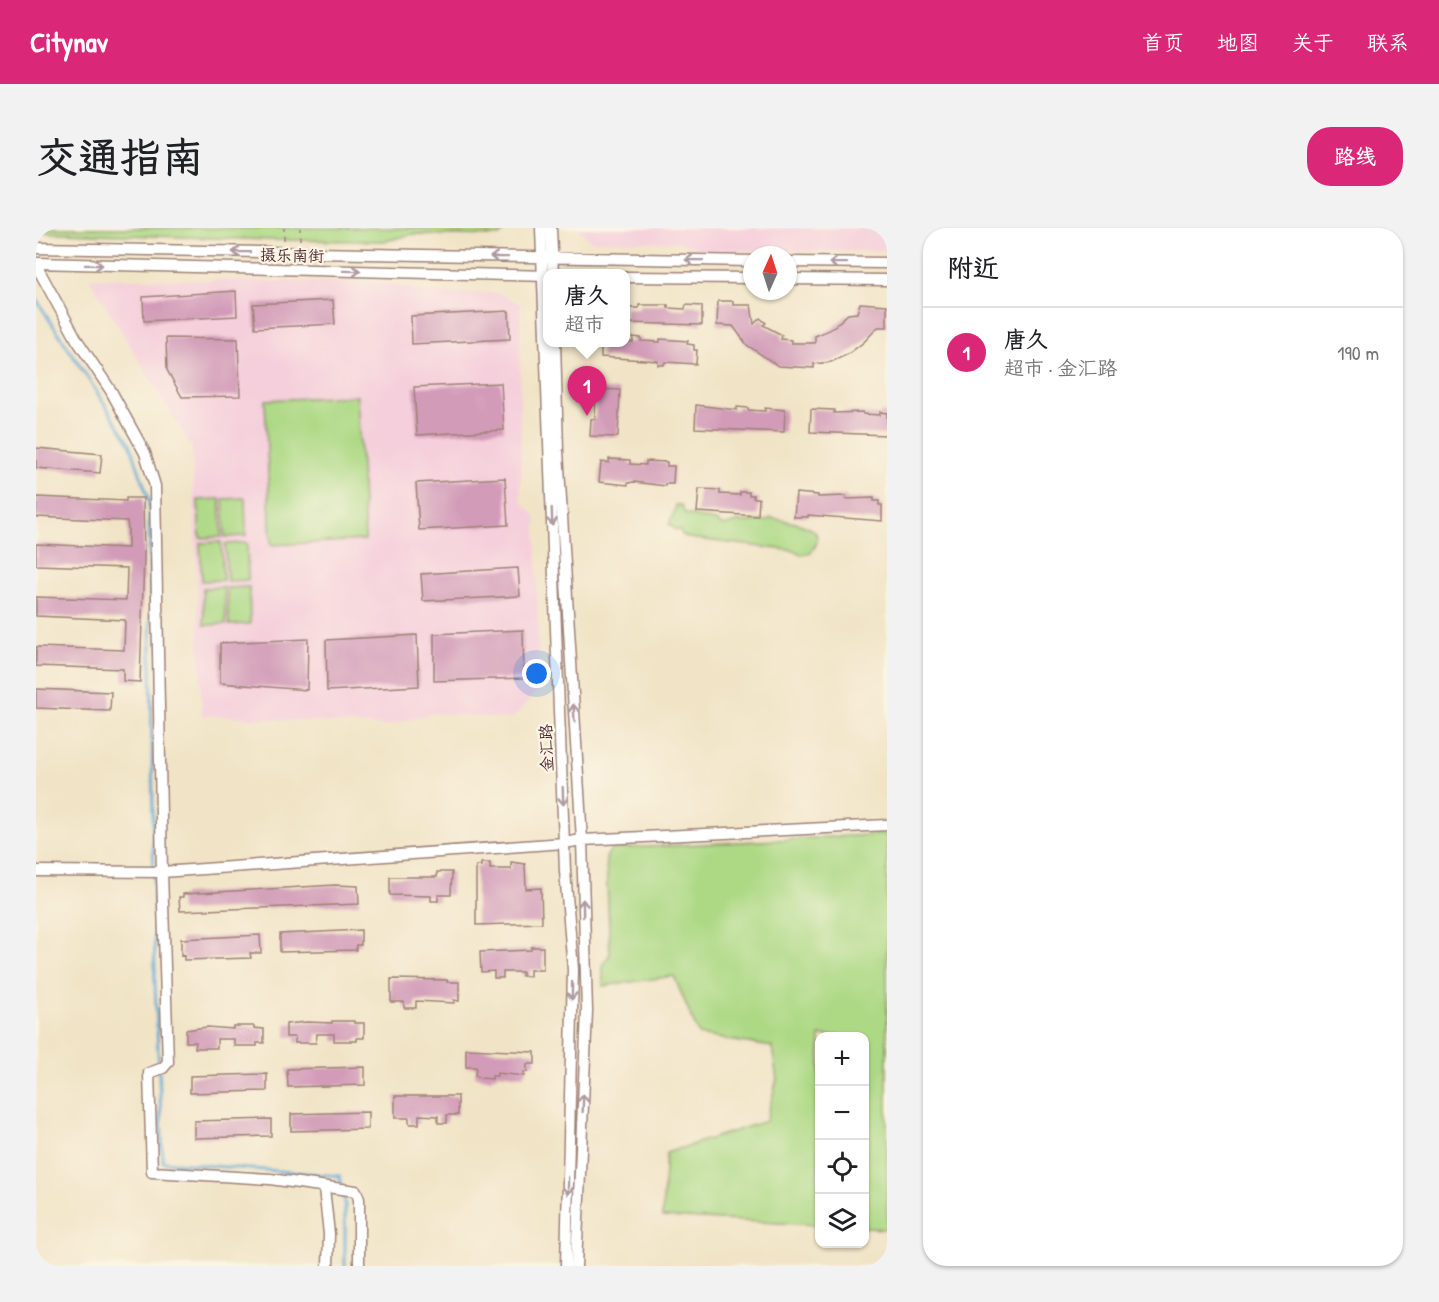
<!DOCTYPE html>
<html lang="zh">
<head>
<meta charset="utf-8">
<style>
	:root { --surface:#fff; --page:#f2f2f2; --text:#202124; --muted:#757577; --line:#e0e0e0; --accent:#db2777 }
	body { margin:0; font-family:"Patrick Hand","LXGW WenKai TC",sans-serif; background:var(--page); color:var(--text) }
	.controls { position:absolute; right:18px; bottom:18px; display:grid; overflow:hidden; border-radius:12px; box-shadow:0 2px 4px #0004 }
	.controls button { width:54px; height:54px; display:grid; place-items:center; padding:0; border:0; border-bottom:2px solid var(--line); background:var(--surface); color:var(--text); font:30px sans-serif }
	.compass { position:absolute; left:707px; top:18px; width:54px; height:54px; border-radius:50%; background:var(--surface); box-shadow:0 2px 4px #0004; rotate:3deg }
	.you { position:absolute; left:501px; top:446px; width:21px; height:21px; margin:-15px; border:4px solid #fff; border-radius:50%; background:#1a73e8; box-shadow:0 0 0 9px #1a73e833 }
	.badge { display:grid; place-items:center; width:39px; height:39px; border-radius:50%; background:var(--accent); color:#fff; font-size:20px; font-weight:700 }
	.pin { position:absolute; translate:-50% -50px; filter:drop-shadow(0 2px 3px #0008) }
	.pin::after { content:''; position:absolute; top:32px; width:21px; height:18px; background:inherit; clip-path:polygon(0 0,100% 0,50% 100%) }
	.popup { position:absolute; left:507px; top:41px; width:87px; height:78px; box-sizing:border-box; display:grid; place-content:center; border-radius:12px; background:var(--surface); filter:drop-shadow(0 2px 4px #0005); font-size:20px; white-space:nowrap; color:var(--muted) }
	.popup b { font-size:22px; color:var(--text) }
	.popup::after { content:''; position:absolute; left:50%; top:100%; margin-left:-12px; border:12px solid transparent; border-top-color:var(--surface) }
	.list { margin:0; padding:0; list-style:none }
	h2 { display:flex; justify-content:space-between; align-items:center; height:78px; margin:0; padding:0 24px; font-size:26px }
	h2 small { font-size:20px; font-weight:400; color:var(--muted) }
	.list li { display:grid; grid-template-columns:39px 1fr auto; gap:18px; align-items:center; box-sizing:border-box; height:90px; padding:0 24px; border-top:2px solid var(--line) }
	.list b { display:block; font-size:22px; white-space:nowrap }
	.list p { margin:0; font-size:20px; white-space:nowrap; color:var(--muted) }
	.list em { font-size:20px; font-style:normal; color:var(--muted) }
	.icon { flex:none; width:33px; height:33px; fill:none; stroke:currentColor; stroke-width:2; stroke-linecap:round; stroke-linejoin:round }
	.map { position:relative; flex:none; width:851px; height:1038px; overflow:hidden; border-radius:24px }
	header { display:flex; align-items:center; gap:36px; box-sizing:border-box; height:84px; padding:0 30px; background:var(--accent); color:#fff }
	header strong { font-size:28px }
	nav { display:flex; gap:33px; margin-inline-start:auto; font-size:21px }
	.intro { display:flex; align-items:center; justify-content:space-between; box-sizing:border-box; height:144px; padding:0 36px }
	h1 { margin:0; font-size:42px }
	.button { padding:15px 27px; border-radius:24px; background:var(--accent); color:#fff; font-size:21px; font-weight:700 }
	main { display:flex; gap:36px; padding:0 36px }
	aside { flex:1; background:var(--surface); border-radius:24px; box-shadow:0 2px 4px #0004 }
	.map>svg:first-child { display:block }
	.built { fill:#f5cfdb }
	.green { fill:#add985; stroke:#7c7c58; stroke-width:1.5 }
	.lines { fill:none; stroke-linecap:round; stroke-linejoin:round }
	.stream { stroke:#5ba5d3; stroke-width:3 }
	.building { fill:#d29bb8 }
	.minor-casing { stroke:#9e8278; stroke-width:13 }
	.path { stroke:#9e8278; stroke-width:1.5; stroke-dasharray:4.5 4.5; stroke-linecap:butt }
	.minor { stroke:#fff; stroke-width:10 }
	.oneway { stroke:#ae9aa0 }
	.labels { text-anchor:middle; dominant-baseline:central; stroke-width:4.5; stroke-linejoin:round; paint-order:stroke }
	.street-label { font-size:16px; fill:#4a1f2b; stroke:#fcf5e5 }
</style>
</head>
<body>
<header>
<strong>Citynav</strong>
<nav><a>首页</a><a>地图</a><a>关于</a><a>联系</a></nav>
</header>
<div class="intro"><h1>交通指南</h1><a class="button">路线</a></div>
<main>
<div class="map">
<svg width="851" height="1038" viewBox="0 0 851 1038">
	<rect width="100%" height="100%" fill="#fcf5e5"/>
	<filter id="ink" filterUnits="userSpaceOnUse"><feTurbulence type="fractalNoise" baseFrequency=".0167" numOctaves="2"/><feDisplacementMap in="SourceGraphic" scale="12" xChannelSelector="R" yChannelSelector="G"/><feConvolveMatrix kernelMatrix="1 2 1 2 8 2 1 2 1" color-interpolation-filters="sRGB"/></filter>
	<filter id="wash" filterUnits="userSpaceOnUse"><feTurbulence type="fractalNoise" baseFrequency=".008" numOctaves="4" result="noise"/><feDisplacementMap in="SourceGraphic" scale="24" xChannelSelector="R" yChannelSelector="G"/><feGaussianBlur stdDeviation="1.35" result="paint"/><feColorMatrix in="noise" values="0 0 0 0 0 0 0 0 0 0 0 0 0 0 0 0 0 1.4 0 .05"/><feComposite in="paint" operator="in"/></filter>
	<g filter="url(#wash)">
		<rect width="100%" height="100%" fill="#f1e4c6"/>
		<!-- built -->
		<path class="built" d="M541,0H851V23L667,22L643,14L555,13Z
			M53,50L352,55L389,65H463L484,76L485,273L500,289L503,461L476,491L398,485L349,498L166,487L156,220Z"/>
		<!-- green -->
		<path class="green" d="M0,0H472L463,8L377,6L350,13L236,12L0,4Z
			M321,168L329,312L235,317L229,172Z
			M209,270L210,308L189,309L187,271Z
			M184,271L186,309L164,310L162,272Z
			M640,277H645L649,286L679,293L688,298L701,294L730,293L735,290C753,294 799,297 774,325L766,327L759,323L653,310L646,307L644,302H640L633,296C635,289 640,284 640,277Z
			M185,314L187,352L166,353L164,315Z
			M211,315L212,352L191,353L189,316Z
			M188,359L190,396L168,397L167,360Z
			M213,359L214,396L193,397L191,360Z
			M851,606V1001L829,1000L828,808H784L783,997L626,989L630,925L730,893L741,851L736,819L663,807L638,748L567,758V737L574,726L570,630L575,621Z"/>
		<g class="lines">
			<!-- stream -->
			<path class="stream" d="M0,71L94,215L113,272L119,755L127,934L304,948L305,958
				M307,965L309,976V1038"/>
		</g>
		<g id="blocks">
			<!-- building -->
			<path class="building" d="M200,63L201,88L108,93L107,69Z
				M297,72L299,96L219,100L217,76Z
				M682,73H697V77H715L718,96L724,90L730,95L727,97L746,107L745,111L755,112V115H779V108L795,101L812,86L821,85L824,75L851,77V99H842L828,114L812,126L795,134L778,136V140L742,138L711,117L697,98L681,97Z
				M603,77H632V80L649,81L650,77L666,78V97L590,95V80H603Z
				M473,83L474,111L376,116L375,88Z
				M597,109L605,110V113L624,114V111L652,113L651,116L658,117V122H661L660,136L629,134L628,137H622V133L565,129V116L568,114H597Z
				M130,110L202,111L204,168L146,169L131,142Z
				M465,155L468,202L381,207L378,159Z
				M560,161L584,162L582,209L554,208L555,191H559Z
				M660,177L701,182V179L712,180V182L729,183V180L749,182L748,204L659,200Z
				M775,181L798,182V185L827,184V186L844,187V184L851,185V207L774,204Z
				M0,220L66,226L64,245L0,240Z
				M573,231L594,232V236L610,237V233L631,234V238H638L637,256H629V258L598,254L592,255V257L563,254L565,234L573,235Z
				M469,250L472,297L383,302L380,255Z
				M663,261L684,262V266L704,267V264H713V267H718L717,270H723L722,288L661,284Z
				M760,265L782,267V269L810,268V271L838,270V273H843V277H846V293L772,287V289H758Z
				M1,269L90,273V270H107L108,328L104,454L87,453V441L0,438V419L88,422L89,392L0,388V369L90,372L91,340L0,337V316L92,320V301L91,293L0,289Z
				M482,340L484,368L387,373L385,346Z
				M487,402L488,450L398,453V406Z
				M381,407L383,458L291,463L290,412Z
				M272,411L271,462L184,455V415Z
				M0,461L75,464L74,483L0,480Z
				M475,634L489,636L490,661L505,660L506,695L440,697V638H445V635H454V641H475Z
				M401,644H416L415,667H402V673H395V668L354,667V649H401Z
				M299,657L322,658L323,676L144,683L143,669H147V666Z
				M325,702V717H320V722L244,724V706Z
				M224,707L225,725H214L215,730L148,732V727L145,728V711Z
				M495,719H507V742H494V748H486V744H467V750H458V743L445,744L444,724L495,722Z
				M355,751L411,752V754H423V773L418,772V775L380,773V780H368V774H355Z
				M296,793H318V795H328V810H321V813H298V806H281L280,815H259V809H250V796L271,794L296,795Z
				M197,798H218V800L228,801V815H221V818H198V811H181V820H159L160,814H150V802L171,799L197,801Z
				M430,821L499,824V836H491V844H488V848L461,845V848H456V851L444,850L439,848L440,839H430Z
				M329,839V857L252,859L251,841Z
				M231,846V863L154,865V848Z
				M359,868H422V887H411V895H402V888L383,887V896H373V890H359Z
				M332,884V901L255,903V886Z
				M235,891V908L158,910V893Z"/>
		</g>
	</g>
	<g filter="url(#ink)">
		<use href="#blocks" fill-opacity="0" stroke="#9e8278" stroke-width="1.5"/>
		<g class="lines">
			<defs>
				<path id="minor" d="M505,0L529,643L537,742L530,1038
					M515,0L517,45
					M0,20L716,33
					M752,34L851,35
					M0,35L512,48
					M0,37L41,112L75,163L109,225L119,258L126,644L132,834L127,840L113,845L116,944L234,951L320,963L323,971V1038
					M590,49L716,50
					M752,51L851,52
					M519,114L522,223L546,612L551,783L540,1038
					M0,643L126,644L528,615L546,612L851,597
					M288,960L293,1006L292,1038"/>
			</defs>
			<!-- minor casing -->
			<use href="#minor" class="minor-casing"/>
			<!-- path -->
			<path class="path" d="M248,12V0
				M264,12V0"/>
			<!-- minor -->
			<use href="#minor" class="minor"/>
		</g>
		<!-- one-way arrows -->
		<defs><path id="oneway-shaft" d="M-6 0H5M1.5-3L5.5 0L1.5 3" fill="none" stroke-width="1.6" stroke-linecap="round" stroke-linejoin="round" transform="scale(1.5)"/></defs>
		<g class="oneway">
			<use href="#oneway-shaft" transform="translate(205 24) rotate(-179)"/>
			<use href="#oneway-shaft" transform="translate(463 29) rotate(-179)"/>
			<use href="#oneway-shaft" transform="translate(658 32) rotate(-179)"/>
			<use href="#oneway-shaft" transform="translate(802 35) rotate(-179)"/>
			<use href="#oneway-shaft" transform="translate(58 37) rotate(1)"/>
			<use href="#oneway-shaft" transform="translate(316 43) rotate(1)"/>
			<use href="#oneway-shaft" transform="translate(516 289) rotate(88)"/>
			<use href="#oneway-shaft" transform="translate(538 485) rotate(-94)"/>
			<use href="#oneway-shaft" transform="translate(527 568) rotate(88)"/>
			<use href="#oneway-shaft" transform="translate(547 680) rotate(-91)"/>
			<use href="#oneway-shaft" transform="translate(536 763) rotate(91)"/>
			<use href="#oneway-shaft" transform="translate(547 875) rotate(-88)"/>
			<use href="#oneway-shaft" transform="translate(532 958) rotate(91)"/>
		</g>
	</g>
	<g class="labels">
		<!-- street labels -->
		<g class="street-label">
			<text transform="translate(256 27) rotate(1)">摄乐南街</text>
			<text transform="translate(510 520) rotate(-92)">金汇路</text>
		</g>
	</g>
</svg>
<div class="controls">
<button>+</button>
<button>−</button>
<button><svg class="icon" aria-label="locate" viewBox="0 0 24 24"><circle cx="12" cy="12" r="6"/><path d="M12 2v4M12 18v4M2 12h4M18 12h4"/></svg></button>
<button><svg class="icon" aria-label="layers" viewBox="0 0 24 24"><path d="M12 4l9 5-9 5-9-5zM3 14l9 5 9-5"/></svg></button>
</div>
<svg class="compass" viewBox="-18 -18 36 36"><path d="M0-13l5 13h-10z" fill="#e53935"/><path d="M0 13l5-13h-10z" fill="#757577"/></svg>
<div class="you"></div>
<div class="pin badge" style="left:551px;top:188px">1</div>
<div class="popup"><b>唐久</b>超市</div>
</div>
<aside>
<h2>附近<small></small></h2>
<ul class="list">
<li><span class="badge">1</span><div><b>唐久</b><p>超市 · 金汇路</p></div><em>190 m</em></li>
</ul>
</aside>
</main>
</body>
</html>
